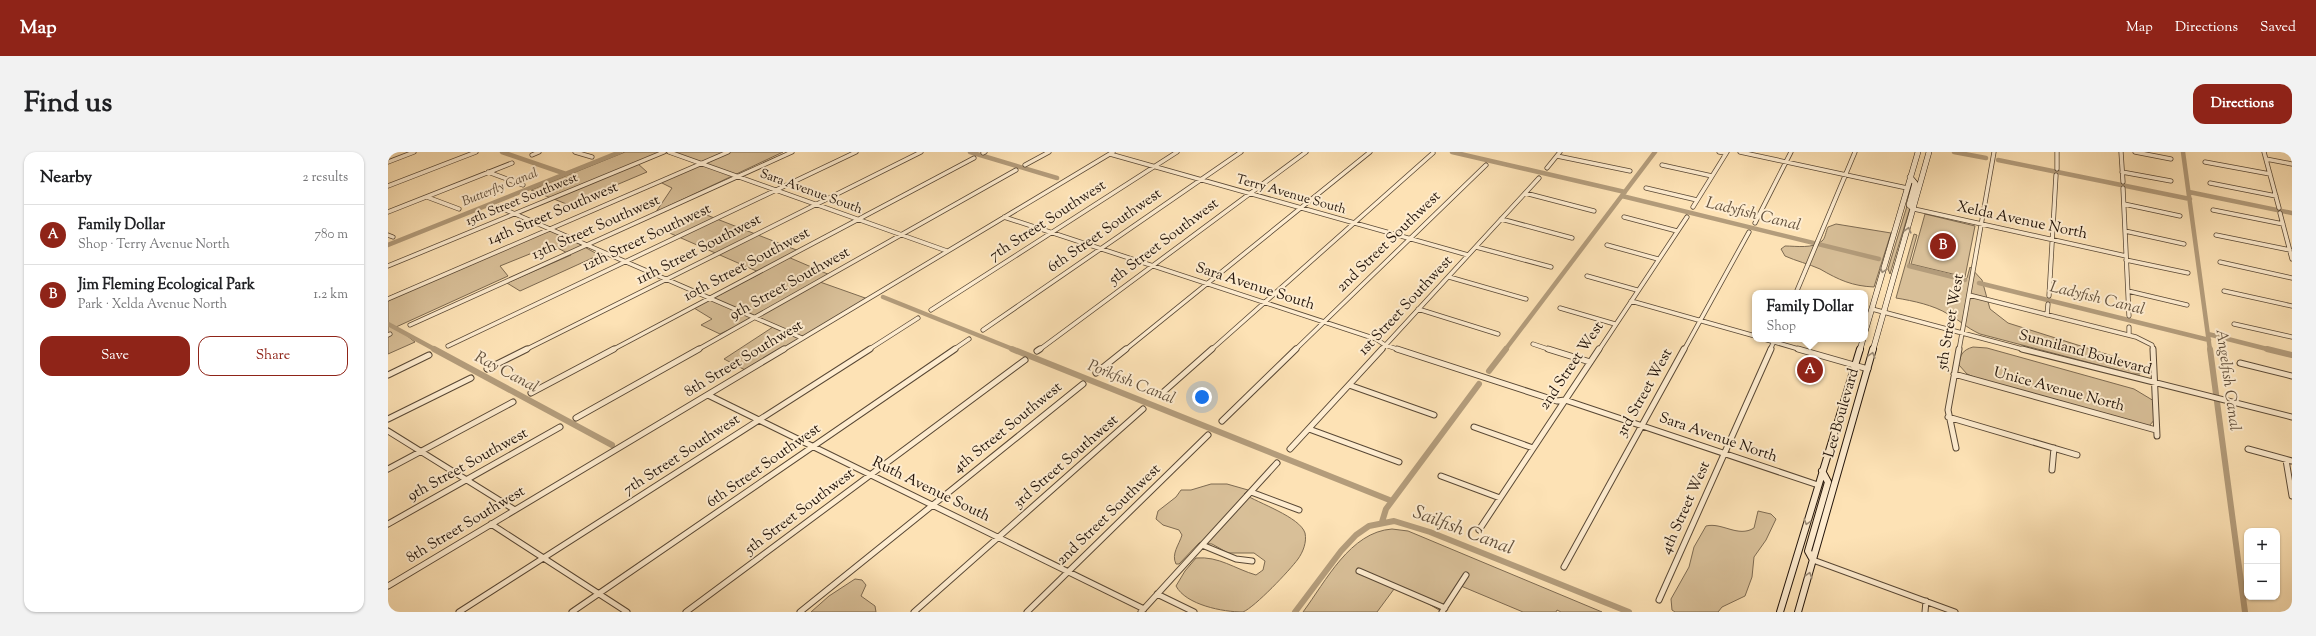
<!DOCTYPE html>
<html lang="en">
<head>
<meta charset="utf-8">
<style>
	:root { --surface:#fff; --page:#f2f2f2; --text:#202124; --muted:#757577; --line:#e0e0e0; --accent:#8f2418 }
	body { margin:0; font-family:"Sorts Mill Goudy",serif; background:var(--page); color:var(--text) }
	.controls { position:absolute; right:12px; bottom:12px; display:grid; overflow:hidden; border-radius:8px; box-shadow:0 1px 3px #0004 }
	.controls button { width:36px; height:36px; display:grid; place-items:center; padding:0; border:0; border-bottom:1px solid var(--line); background:var(--surface); color:var(--text); font:20px sans-serif }
	.you { position:absolute; left:814px; top:245px; width:14px; height:14px; margin:-10px; border:3px solid #fff; border-radius:50%; background:#1a73e8; box-shadow:0 0 0 6px #1a73e833 }
	.badge { display:grid; place-items:center; width:26px; height:26px; border-radius:50%; background:var(--accent); color:#fff; font-size:13px; font-weight:700 }
	.pin { position:absolute; translate:-50% -50%; border:2px solid #fff; box-shadow:0 1px 4px #0006 }
	.popup { position:absolute; left:1364px; top:138px; width:116px; height:52px; box-sizing:border-box; display:grid; place-content:center; border-radius:8px; background:var(--surface); filter:drop-shadow(0 1px 3px #0005); font-size:13px; white-space:nowrap; color:var(--muted) }
	.popup b { font-size:15px; color:var(--text) }
	.popup::after { content:''; position:absolute; left:50%; top:100%; margin-left:-8px; border:8px solid transparent; border-top-color:var(--surface) }
	.list { margin:0; padding:0; list-style:none }
	h2 { display:flex; justify-content:space-between; align-items:center; height:52px; margin:0; padding:0 16px; font-size:17px }
	h2 small { font-size:13px; font-weight:400; color:var(--muted) }
	.list li { display:grid; grid-template-columns:26px 1fr auto; gap:12px; align-items:center; box-sizing:border-box; height:60px; padding:0 16px; border-top:1px solid var(--line) }
	.list b { display:block; font-size:15px; white-space:nowrap }
	.list p { margin:0; font-size:13px; white-space:nowrap; color:var(--muted) }
	.list em { font-size:13px; font-style:normal; color:var(--muted) }
	.actions { display:flex; gap:8px; padding:12px 16px }
	.actions a { flex:1; padding:9px 0; border:1px solid var(--accent); border-radius:12px; text-align:center; font-size:14px; color:var(--accent) }
	.actions .main { background:var(--accent); color:#fff }
	.map { position:relative; flex:none; width:1904px; height:460px; overflow:hidden; border-radius:12px }
	header { display:flex; align-items:center; gap:24px; box-sizing:border-box; height:56px; padding:0 20px; background:var(--accent); color:#fff }
	header strong { font-size:19px }
	nav { display:flex; gap:22px; margin-inline-start:auto; font-size:14px }
	.intro { display:flex; align-items:center; justify-content:space-between; box-sizing:border-box; height:96px; padding:0 24px }
	h1 { margin:0; font-size:28px }
	.button { padding:10px 18px; border-radius:12px; background:var(--accent); color:#fff; font-size:14px; font-weight:700 }
	main { display:flex; gap:24px; padding:0 24px }
	aside { flex:1; background:var(--surface); border-radius:12px; box-shadow:0 1px 3px #0004 }
	.map>svg:first-child { display:block }
	.green { fill:#d8bf98; stroke:#7d6a51 }
	.lines { fill:none; stroke-linecap:round; stroke-linejoin:round }
	.canal-far1 { stroke:#b39c7b; stroke-width:4.5 }
	.canal { stroke:#b39c7b; stroke-width:6 }
	.street-far1-casing { stroke:#594835; stroke-width:5 }
	.street-casing { stroke:#594835; stroke-width:7 }
	.secondary-far1-casing { stroke:#22140a; stroke-width:6 }
	.secondary-casing { stroke:#22140a; stroke-width:8 }
	.street-far1 { stroke:#feeccf; stroke-width:3.5 }
	.street { stroke:#feeccf; stroke-width:5 }
	.secondary-far1 { stroke:#feeccf; stroke-width:5 }
	.secondary { stroke:#feeccf; stroke-width:6 }
	.oneway { stroke:#9b8b76 }
	.labels { text-anchor:middle; dominant-baseline:central; stroke-width:4; stroke-linejoin:round; paint-order:stroke }
	.far-water-label { font-size:13px; font-style:italic; fill:#63513d; stroke:#feeccf }
	.far-street-label { font-size:13px; fill:#22140a; stroke:#feeccf }
	.street-label { font-size:15px; fill:#22140a; stroke:#feeccf }
	.water-label { font-size:16px; font-style:italic; fill:#63513d; stroke:#feeccf }
	.near-water-label { font-size:19px; font-style:italic; fill:#63513d; stroke:#feeccf }
</style>
</head>
<body>
<header>
<strong>Map</strong>
<nav><a>Map</a><a>Directions</a><a>Saved</a></nav>
</header>
<div class="intro"><h1>Find us</h1><a class="button">Directions</a></div>
<main>
<aside>
<h2>Nearby<small>2 results</small></h2>
<ul class="list">
<li><span class="badge">A</span><div><b>Family Dollar</b><p>Shop · Terry Avenue North</p></div><em>780 m</em></li>
<li><span class="badge">B</span><div><b>Jim Fleming Ecological Park</b><p>Park · Xelda Avenue North</p></div><em>1.2 km</em></li>
</ul>
<div class="actions"><a class="main">Save</a><a>Share</a></div>
</aside>
<div class="map">
<svg width="1904" height="460" viewBox="0 0 1904 460">
	<rect width="100%" height="100%" fill="#fde2b5"/>
	<filter id="stains"><feTurbulence type="fractalNoise" baseFrequency=".005" numOctaves="4"/><feColorMatrix values="0 0 0 0 .2 0 0 0 0 .09 0 0 0 0 .02 0 0 0 .5 -.17"/></filter>
	<radialGradient id="worn" r=".72"><stop offset=".6" stop-color="#630" stop-opacity="0"/><stop offset="1" stop-color="#630" stop-opacity=".3"/></radialGradient>
	<!-- green -->
	<path class="green" d="M237,0H274L249,11L259,20L181,53L143,38Z
		M276,0H395L268,60L284,36L272,30L311,12Z
		M1519,54L1522,56L1502,122L1500,117Z
		M316,62L411,99L400,105L442,123L432,130L480,147L359,219L336,207L385,175L365,166L332,182L313,173L324,167L306,156L373,121L277,79Z
		M1537,62L1587,74L1577,125L1523,112Z
		M1448,72L1503,81L1486,135C1464,134 1451,128 1432,117C1421,112 1408,109 1397,104L1393,97L1397,94C1408,94 1425,97 1434,89C1437,87 1438,79 1440,75Z
		M164,77L211,103L132,139L119,131L183,103L164,93L112,114L120,124L8,175L27,190L0,202V145Z
		M1526,82L1529,83L1521,112L1578,127L1579,126L1582,115L1594,128L1602,157L1620,171L1737,208L1751,217L1752,222H1745L1592,182C1577,175 1573,169 1560,162C1545,153 1526,149 1508,146Z
		M1585,195L1599,196L1746,237L1766,249L1768,266L1761,274L1593,228L1579,222L1571,213C1572,202 1575,198 1585,195Z
		M823,332H839L860,338L856,342C870,351 912,365 917,381C919,390 915,400 910,407C902,418 867,455 855,460C835,460 798,453 788,434L797,419L808,406C831,404 847,417 868,423L875,418L877,409L866,401H840L824,392L811,391L791,412H788C783,402 791,393 794,383L791,378L775,373L768,367L770,359L788,345L793,338H803Z
		M1370,359L1383,362L1388,367L1378,388L1366,405L1364,425L1357,444L1334,455L1330,460H1287L1284,458L1283,447L1301,415L1306,395L1318,374C1334,370 1350,386 1366,376Z
		M1004,377L1020,379L1214,460H1173L1169,458L1168,460H1135L1073,434L1051,458L1009,433L989,460H915C938,429 962,380 1004,377Z
		M467,427L474,428L478,433L473,444L487,454L488,460H423L441,444Z"/>
	<g class="lines">
		<!-- canal-far1 -->
		<path class="canal-far1" d="M114,0L178,22
			M582,0L669,26
			M1064,0L1237,40
			M1566,0L1598,6
			M1795,0L1822,198
			M1610,8L1802,47
			M1801,40L1904,61
			M1234,44L1491,107
			M0,93L232,0
			M1521,114L1577,128
			M1591,131L1821,188
			M495,145L627,198
			M0,172L48,198
			M1820,182L1883,198
			M1117,198L1267,0"/>
		<!-- canal -->
		<path class="canal" d="M46,197L224,293
			M624,197L1004,349
			M1822,197L1857,460
			M1879,197L1904,203
			M1101,219L1118,197
			M994,370L998,357L1091,232
			M907,460L953,399L968,383L981,374L1006,369L1042,380L1241,460"/>
		<defs>
			<path id="street-far1" d="M187,0L204,5
				M281,0L559,99
				M1331,0L1338,1
				M1352,0L1519,36
				M1669,0V17
				M1733,0L1735,30
				M1747,0L1783,7
				M1876,0L1891,56
				M595,1L597,0
				M722,2L1080,103
				M144,3L151,0
				M1169,4L1242,19
				M1878,7L1904,12
				M0,10L26,0
				M1817,10L1882,22
				M637,13L661,0
				M1274,13L1324,24
				M1159,16L1172,0
				M100,20L135,33
				M1734,20L1783,29
				M1822,31L1888,44
				M0,34L88,0
				M1258,36L1309,48
				M1735,36L1741,164
				M1137,41L1206,59
				M39,45L71,57
				M1736,52L1792,64
				M111,55L414,186
				M1305,55L1339,0
				M1526,57L1738,104
				M1825,58L1895,72
				M0,60L124,11
				M1892,61L1904,107
				M616,65L988,187L997,193L1012,198
				M1236,65L1289,79
				M1113,67L1184,86
				M1367,71L1403,0
				M1737,79L1796,92
				M0,83L5,85
				M1828,83L1902,98
				M1219,93L1270,107
				M1088,95L1163,115
				M1738,108L1800,121
				M1832,110L1904,126
				M0,114L276,0
				M1199,124L1249,138
				M1061,125L1138,147
				M1740,139L1799,153
				M1836,139L1904,154
				M1408,141L1467,0
				M1581,143L1748,185L1764,193L1765,198
				M1661,144L1668,23
				M0,147L340,0
				M1243,149L1367,184
				M1172,156L1227,172
				M1030,157L1110,182
				M1484,157L1638,198
				M543,158L789,0
				M1659,163L1660,152
				M1846,172L1904,185
				M22,173L404,0
				M1741,175V183
				M595,178L853,0
				M0,183L2,182
				M1376,187L1414,198
				M1145,192L1163,198
				M60,194L468,0
				M137,198L533,0
				M224,198L586,6
				M309,198L628,18
				M395,198L725,0
				M480,198L530,166
				M565,198L581,187
				M651,198L918,0
				M737,198L982,0
				M823,198L1045,1
				M907,198L1098,13
				M993,198L1151,26
				M1211,198L1299,65
				M1296,198L1361,80
				M1382,198L1387,187
				M1571,198L1606,0"/>
			<path id="street" d="M1009,197L1169,249L1177,248L1430,333
				M1160,197L1202,210
				M1410,197L1480,217
				M1634,197L1904,265
				M1765,197L1769,284
				M649,199L652,197
				M1852,211L1904,224
				M99,217L139,197
				M708,221L738,197
				M1566,222L1768,278
				M0,223L41,203
				M961,233L1046,263
				M143,241L226,197
				M320,243L756,457
				M772,243L824,197
				M1560,265L1689,303
				M188,266L311,197
				M0,267L83,226
				M834,269L908,197
				M1086,275L1145,296
				M921,277L1011,310
				M0,279L127,358
				M1568,296L1560,258L1571,197
				M902,297L994,197
				M1860,297L1904,309
				M1898,308L1904,344
				M0,317L125,250
				M1664,318L1666,296
				M1053,324L1112,346
				M863,340L911,358
				M0,372L172,275
				M103,372L239,460
				M1091,378L1211,197
				M814,393L848,407L864,409
				M1425,408L1567,460
				M1176,415L1296,197
				M971,419L1057,456
				M0,434L396,197
				M769,442L806,460
				M1271,448L1383,197
				M71,460L482,197
				M184,460L567,197
				M298,460L637,208
				M412,460L695,232
				M526,460L755,257
				M639,460L820,283
				M753,460L889,311
				M1054,460L1078,423
				M1537,460L1538,449"/>
			<path id="secondary-far1" d="M1522,25L1527,31L1521,53L1526,57
				M1477,180L1530,0
				M1472,198L1475,187
				M1485,198L1541,0"/>
			<path id="secondary" d="M1425,408L1420,399L1440,330L1434,319
				M1392,460L1472,197
				M1410,460L1485,197"/>
		</defs>
		<!-- street-far1 casing -->
		<use href="#street-far1" class="street-far1-casing"/>
		<!-- street casing -->
		<use href="#street" class="street-casing"/>
		<!-- secondary-far1 casing -->
		<use href="#secondary-far1" class="secondary-far1-casing"/>
		<!-- secondary casing -->
		<use href="#secondary" class="secondary-casing"/>
		<!-- street-far1 -->
		<use href="#street-far1" class="street-far1"/>
		<!-- street -->
		<use href="#street" class="street"/>
		<!-- secondary-far1 -->
		<use href="#secondary-far1" class="secondary-far1"/>
		<!-- secondary -->
		<use href="#secondary" class="secondary"/>
	</g>
	<!-- one-way arrows -->
	<defs><path id="oneway-chevron" d="M-2-3.5L2.5 0L-2 3.5" fill="none" stroke-width="1.6" stroke-linecap="round" stroke-linejoin="round"/></defs>
	<g class="oneway">
		<use href="#oneway-chevron" transform="translate(1520 78) rotate(-75)"/>
		<use href="#oneway-chevron" transform="translate(1495 118) rotate(107)"/>
		<use href="#oneway-chevron" transform="translate(1484 203) rotate(-74)"/>
		<use href="#oneway-chevron" transform="translate(1419 370) rotate(107)"/>
		<use href="#oneway-chevron" transform="translate(1421 423) rotate(-74)"/>
	</g>
	<g class="labels">
		<!-- far-water labels -->
		<g class="far-water-label">
			<text transform="translate(112 36) rotate(-22)">Butterfly Canal</text>
		</g>
		<!-- far-street labels -->
		<g class="far-street-label">
			<text transform="translate(423 40) rotate(20)">Sara Avenue South</text>
			<text transform="translate(903 43) rotate(16)">Terry Avenue South</text>
			<text transform="translate(134 48) rotate(-22)">15th Street Southwest</text>
		</g>
		<!-- street labels -->
		<g class="street-label">
			<text transform="translate(165 62) rotate(-23)">14th Street Southwest</text>
			<text transform="translate(660 69) rotate(-33)">7th Street Southwest</text>
			<text transform="translate(1634 69) rotate(12)">Xelda Avenue North</text>
			<text transform="translate(208 76) rotate(-24)">13th Street Southwest</text>
			<text transform="translate(717 79) rotate(-35)">6th Street Southwest</text>
			<text transform="translate(259 86) rotate(-25)">12th Street Southwest</text>
			<text transform="translate(776 90) rotate(-37)">5th Street Southwest</text>
			<text transform="translate(1001 90) rotate(-44)">2nd Street Southwest</text>
			<text transform="translate(311 98) rotate(-27)">11th Street Southwest</text>
			<text transform="translate(359 113) rotate(-28)">10th Street Southwest</text>
			<text transform="translate(402 132) rotate(-29)">9th Street Southwest</text>
			<text transform="translate(867 135) rotate(18)">Sara Avenue South</text>
			<text transform="translate(1018 154) rotate(-47)">1st Street Southwest</text>
			<text transform="translate(1563 170) rotate(-80)">5th Street West</text>
			<text transform="translate(1697 201) rotate(15)">Sunniland Boulevard</text>
			<text transform="translate(356 207) rotate(-31)">8th Street Southwest</text>
			<text transform="translate(1184 214) rotate(-56)">2nd Street West</text>
			<text transform="translate(1671 238) rotate(15)">Unice Avenue North</text>
			<text transform="translate(1257 241) rotate(-61)">3rd Street West</text>
			<text transform="translate(1454 261) rotate(-74)">Lee Boulevard</text>
			<text transform="translate(620 276) rotate(-39)">4th Street Southwest</text>
			<text transform="translate(1330 286) rotate(19)">Sara Avenue North</text>
			<text transform="translate(294 303) rotate(-33)">7th Street Southwest</text>
			<text transform="translate(678 310) rotate(-41)">3rd Street Southwest</text>
			<text transform="translate(80 313) rotate(-29)">9th Street Southwest</text>
			<text transform="translate(376 314) rotate(-35)">6th Street Southwest</text>
			<text transform="translate(543 338) rotate(26)">Ruth Avenue South</text>
			<text transform="translate(1298 356) rotate(-66)">4th Street West</text>
			<text transform="translate(412 360) rotate(-37)">5th Street Southwest</text>
			<text transform="translate(721 363) rotate(-44)">2nd Street Southwest</text>
			<text transform="translate(78 373) rotate(-31)">8th Street Southwest</text>
		</g>
		<!-- water labels -->
		<g class="water-label">
			<text transform="translate(1365 63) rotate(14)">Ladyfish Canal</text>
			<text transform="translate(1709 147) rotate(14)">Ladyfish Canal</text>
			<text transform="translate(118 221) rotate(28)">Ray Canal</text>
			<text transform="translate(1839 228) rotate(82)">Angelfish Canal</text>
			<text transform="translate(743 231) rotate(22)">Porkfish Canal</text>
		</g>
		<!-- near-water labels -->
		<g class="near-water-label">
			<text transform="translate(1075 379) rotate(21)">Sailfish Canal</text>
		</g>
	</g>
	<rect width="100%" height="100%" filter="url(#stains)"/>
	<rect width="100%" height="100%" fill="url(#worn)"/>
</svg>
<div class="controls">
<button>+</button>
<button>−</button>
</div>
<div class="you"></div>
<div class="pin badge" style="left:1422px;top:218px">A</div>
<div class="popup"><b>Family Dollar</b>Shop</div>
<div class="pin badge" style="left:1555px;top:94px">B</div>
</div>
</main>
</body>
</html>
